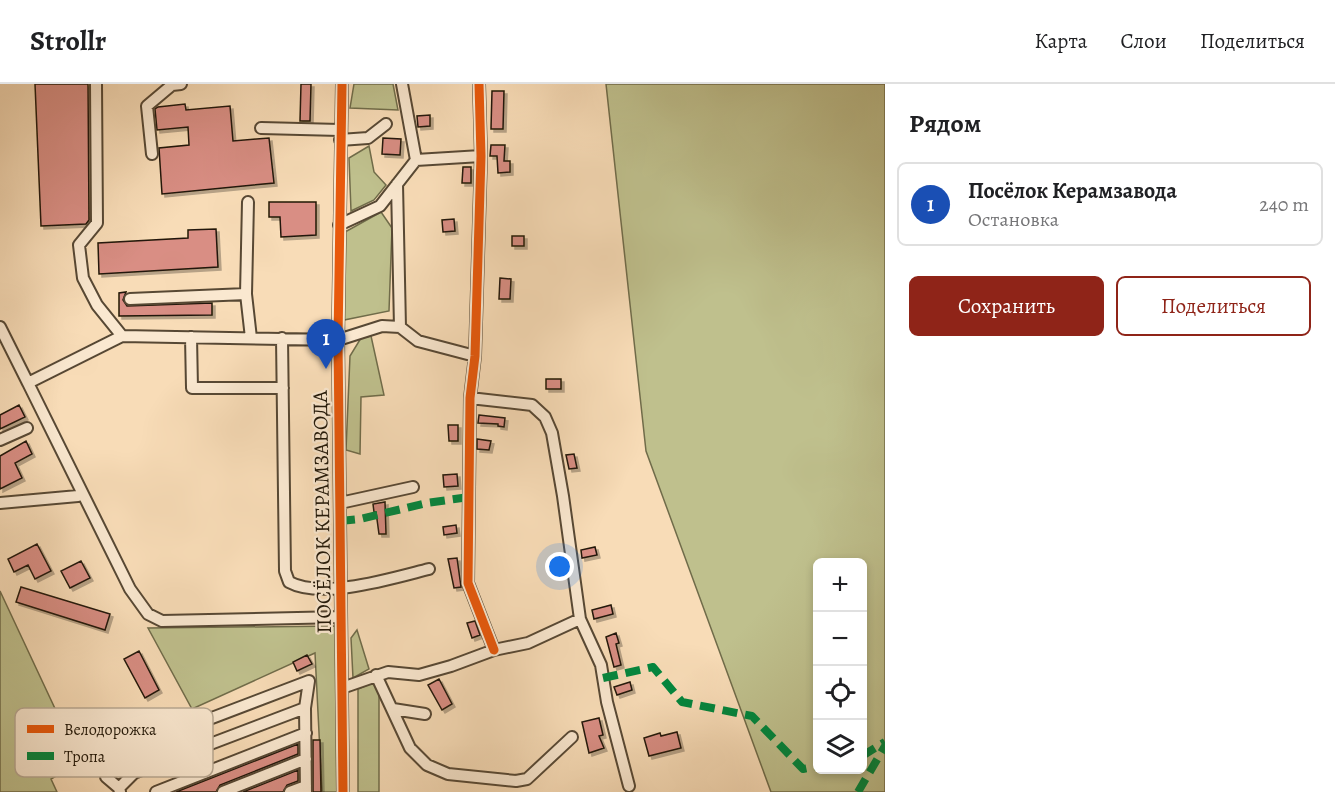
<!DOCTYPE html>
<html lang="ru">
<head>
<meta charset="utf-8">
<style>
	:root { --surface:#fff; --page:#f2f2f2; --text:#202124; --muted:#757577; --line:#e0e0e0; --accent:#8f2418 }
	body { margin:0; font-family:Alegreya,serif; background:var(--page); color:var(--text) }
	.controls { position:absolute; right:18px; bottom:18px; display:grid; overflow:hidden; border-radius:9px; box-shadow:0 3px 9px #0003 }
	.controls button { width:54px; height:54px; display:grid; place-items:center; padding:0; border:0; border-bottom:2px solid var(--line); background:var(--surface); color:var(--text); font:30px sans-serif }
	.you { position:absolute; left:560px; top:483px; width:21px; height:21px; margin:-15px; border:4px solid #fff; border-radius:50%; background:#1a73e8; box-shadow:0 0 0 9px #1a73e833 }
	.badge { display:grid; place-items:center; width:39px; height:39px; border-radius:50%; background:var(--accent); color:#fff; font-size:20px; font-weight:700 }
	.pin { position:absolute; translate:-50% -50px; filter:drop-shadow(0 2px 3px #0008) }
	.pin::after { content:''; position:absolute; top:32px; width:21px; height:18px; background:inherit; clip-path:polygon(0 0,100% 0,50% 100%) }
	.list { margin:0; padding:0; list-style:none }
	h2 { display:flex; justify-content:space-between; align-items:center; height:78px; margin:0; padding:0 24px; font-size:26px }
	h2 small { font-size:20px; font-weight:400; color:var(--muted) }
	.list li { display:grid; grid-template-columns:39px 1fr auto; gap:18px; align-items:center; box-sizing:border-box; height:84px; margin:0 12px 12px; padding:0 12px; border:2px solid var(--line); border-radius:9px }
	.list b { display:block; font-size:22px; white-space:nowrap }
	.list p { margin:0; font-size:20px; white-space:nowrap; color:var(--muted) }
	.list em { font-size:20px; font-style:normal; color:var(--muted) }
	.actions { display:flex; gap:12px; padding:18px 24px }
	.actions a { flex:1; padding:14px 0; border:2px solid var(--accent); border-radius:9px; text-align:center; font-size:21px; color:var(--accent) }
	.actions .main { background:var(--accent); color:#fff }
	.icon { flex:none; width:33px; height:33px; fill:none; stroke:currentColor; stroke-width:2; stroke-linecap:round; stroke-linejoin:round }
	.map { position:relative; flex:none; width:885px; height:708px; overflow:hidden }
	header { display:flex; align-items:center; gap:36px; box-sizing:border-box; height:84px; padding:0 30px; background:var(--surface); border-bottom:2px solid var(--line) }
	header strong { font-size:28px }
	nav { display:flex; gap:33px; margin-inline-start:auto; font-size:21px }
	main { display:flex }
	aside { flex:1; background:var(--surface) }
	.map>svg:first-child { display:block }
	.green { fill:#bfc08d; stroke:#706c4a; stroke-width:1.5; fill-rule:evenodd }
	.building { fill:#d98e84; stroke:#211708; stroke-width:1.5; filter:url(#shadow) }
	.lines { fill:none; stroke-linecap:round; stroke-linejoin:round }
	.minor-casing { stroke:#574834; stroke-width:14 }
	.minor { stroke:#fae8d0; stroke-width:10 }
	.quiet { stroke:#00873e; stroke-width:8; stroke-dasharray:15 8; stroke-linecap:butt }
	.cycleway-casing { stroke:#fae8d0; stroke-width:13 }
	.cycleway { stroke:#e8590c; stroke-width:9 }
	.labels { text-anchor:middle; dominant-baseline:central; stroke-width:4.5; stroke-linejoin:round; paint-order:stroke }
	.street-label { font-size:21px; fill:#211708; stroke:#fae8d0 }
	.key { fill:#fae8d0; stroke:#b9a994; stroke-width:1.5 }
	.key-label { font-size:16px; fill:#211708 }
</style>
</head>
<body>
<header>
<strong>Strollr</strong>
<nav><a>Карта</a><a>Слои</a><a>Поделиться</a></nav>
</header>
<main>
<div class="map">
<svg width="885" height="708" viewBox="0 0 885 708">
	<defs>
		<filter id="shadow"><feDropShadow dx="3" dy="3" stdDeviation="0" flood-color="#0004"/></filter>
	</defs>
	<rect width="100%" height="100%" fill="#f8dcb7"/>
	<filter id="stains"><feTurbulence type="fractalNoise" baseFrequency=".00333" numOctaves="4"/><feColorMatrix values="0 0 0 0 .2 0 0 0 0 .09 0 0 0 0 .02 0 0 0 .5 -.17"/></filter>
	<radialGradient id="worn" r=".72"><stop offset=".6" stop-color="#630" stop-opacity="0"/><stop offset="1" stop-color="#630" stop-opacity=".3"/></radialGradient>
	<!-- green -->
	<path class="green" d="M354,0H393L398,26L350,24Z
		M606,0H885V708H771L646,367ZM818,478H862V686H818Z
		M369,62L374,88L386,101L374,116L351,127L349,74Z
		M381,128L392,144L389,227L344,236L345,148Z
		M371,252L384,311L361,313L360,370L346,366L350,272L361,254Z
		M0,507L80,678L51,695L57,708H0Z
		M337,542V708H322L315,569L192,625L148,544Z
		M357,546L369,585L353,594L351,554Z
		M379,596V708H358V605Z"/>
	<!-- building -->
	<path class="building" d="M35,0H88L89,136L86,140L41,142Z
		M301,0H311L310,37H300Z
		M492,7H504L503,45H491Z
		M185,20L186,26L230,22L233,57L269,54L274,99L162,110L159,64L189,61L188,43L157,46L155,25L158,23Z
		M430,31V42L418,43L417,32Z
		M383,54L401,55L400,71L382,70Z
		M491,61H505L504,77H510V88L498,89L497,72H490Z
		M463,83H471V99H462Z
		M269,118H316V151L281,153L280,133H269Z
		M454,135L455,147L443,148L442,136Z
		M216,145L218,183L99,190L98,159L188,154V146Z
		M512,152H524V162H512Z
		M500,194L511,195L510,215H499Z
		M126,208L123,216L127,222L212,219V231L119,232V209Z
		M546,295H561V305H546Z
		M19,321L25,333L0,345V331Z
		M479,331L505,334L504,343L498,342V340L478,339Z
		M448,341H458V357H449Z
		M477,355L491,357L489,366L477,365Z
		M26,357L32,370L15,379L22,394L0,405V372Z
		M574,370L577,384L569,385L566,371Z
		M457,390L458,402L444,403L443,391Z
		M385,418L386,450H379L376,428H374L373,420Z
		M456,441L457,449L444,451L443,443Z
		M37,460L51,487L35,495L28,481L14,488L8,475Z
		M595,463L597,471L582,474L581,466Z
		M457,474L461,503L454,504L448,475Z
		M81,477L90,494L70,504L61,487Z
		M21,503L110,530L105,546L16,518Z
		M611,521L613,530L594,535L592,526Z
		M475,537L480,551L472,554L467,539Z
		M616,549L619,559L616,560L621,581L614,583L606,553Z
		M139,567L159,606L145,614L124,575Z
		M307,571L312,580L297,587L293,578Z
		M439,595L452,620L442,626L428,601Z
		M630,598L632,606L617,611L614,603Z
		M599,634L603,651L599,652L604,664L589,669L582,638Z
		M677,648L681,664L649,672L644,654L660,649L661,652Z
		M313,656H320L321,708H313Z
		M298,660V670L220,701L216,708H176Z
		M298,686V697L287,701L283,708H243Z"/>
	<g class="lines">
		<defs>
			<path id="minor" d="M96,0L97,139L79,161L83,194L97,221L122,252
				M342,0L338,256L343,708
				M402,0L416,76
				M479,0L481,72L475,272L470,314L468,499L494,566
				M261,44L340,46
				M340,56L368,54L386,40
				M152,70L147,22L172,1L181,0
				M397,100L400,243
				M248,118L246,210L251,254
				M339,141L380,122L416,76L481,72
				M130,215L246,210
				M0,243L28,299L122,252L338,256L382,242L400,243L418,257L475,272
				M191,253L192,304H283
				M282,254L285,487L289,498C322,516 393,494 429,485
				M28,299L130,505L148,530L162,537L341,533
				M470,314L532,321L545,333L552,349L563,412L580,535L601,581L607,618L629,702
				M0,356L27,344
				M0,419L78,412L82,410
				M340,419L413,403
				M376,591L410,664L427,681L448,690L516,697L527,695L572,653
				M342,604L388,588L419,591L451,582L494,566L528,559L580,535
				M393,625L425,630
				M119,704L106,693L104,675L309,597L305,624
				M120,708L119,704L134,689L305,624L306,708
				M156,708L306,649
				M223,708L306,675
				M290,708L306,702"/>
		</defs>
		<!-- minor casing -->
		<use href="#minor" class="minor-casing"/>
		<!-- minor -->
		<use href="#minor" class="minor"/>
		<!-- quiet -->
		<path class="quiet" d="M340,437L360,435L427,419L469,413
			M603,594L653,583L682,618L752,632L803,685L818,682
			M862,672L885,658
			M858,708L885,662"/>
		<defs>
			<path id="cycleway" d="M342,0L338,256L343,708
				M479,0L481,72L475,272L470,314L468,499L494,566"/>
		</defs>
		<!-- cycleway casing -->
		<use href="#cycleway" class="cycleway-casing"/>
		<!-- cycleway -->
		<use href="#cycleway" class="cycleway"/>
	</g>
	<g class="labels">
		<!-- street labels -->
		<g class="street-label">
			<text transform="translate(322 428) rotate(-91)">ПОСЁЛОК КЕРАМЗАВОДА</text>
		</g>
	</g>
	<!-- legend -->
	<rect x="15" y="624" width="198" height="69" rx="9" class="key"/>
	<rect x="27" y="641" width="27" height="8" fill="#e8590c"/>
	<rect x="27" y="668" width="27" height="8" fill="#00873e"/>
	<g class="key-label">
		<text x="64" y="651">Велодорожка</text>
		<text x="64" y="678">Тропа</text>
	</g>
	<rect width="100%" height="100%" filter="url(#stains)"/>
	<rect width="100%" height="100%" fill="url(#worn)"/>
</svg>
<div class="controls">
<button>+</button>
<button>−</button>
<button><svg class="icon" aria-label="locate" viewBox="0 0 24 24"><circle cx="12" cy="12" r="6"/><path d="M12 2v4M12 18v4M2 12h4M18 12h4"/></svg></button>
<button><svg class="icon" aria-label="layers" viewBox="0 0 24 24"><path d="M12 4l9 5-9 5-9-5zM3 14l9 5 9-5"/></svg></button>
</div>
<div class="you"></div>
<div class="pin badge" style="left:326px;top:285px;background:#1a4fb4">1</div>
</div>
<aside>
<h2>Рядом<small></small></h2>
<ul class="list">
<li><span class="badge" style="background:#1a4fb4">1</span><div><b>Посёлок Керамзавода</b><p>Остановка</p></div><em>240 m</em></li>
</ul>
<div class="actions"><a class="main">Сохранить</a><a>Поделиться</a></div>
</aside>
</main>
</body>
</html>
